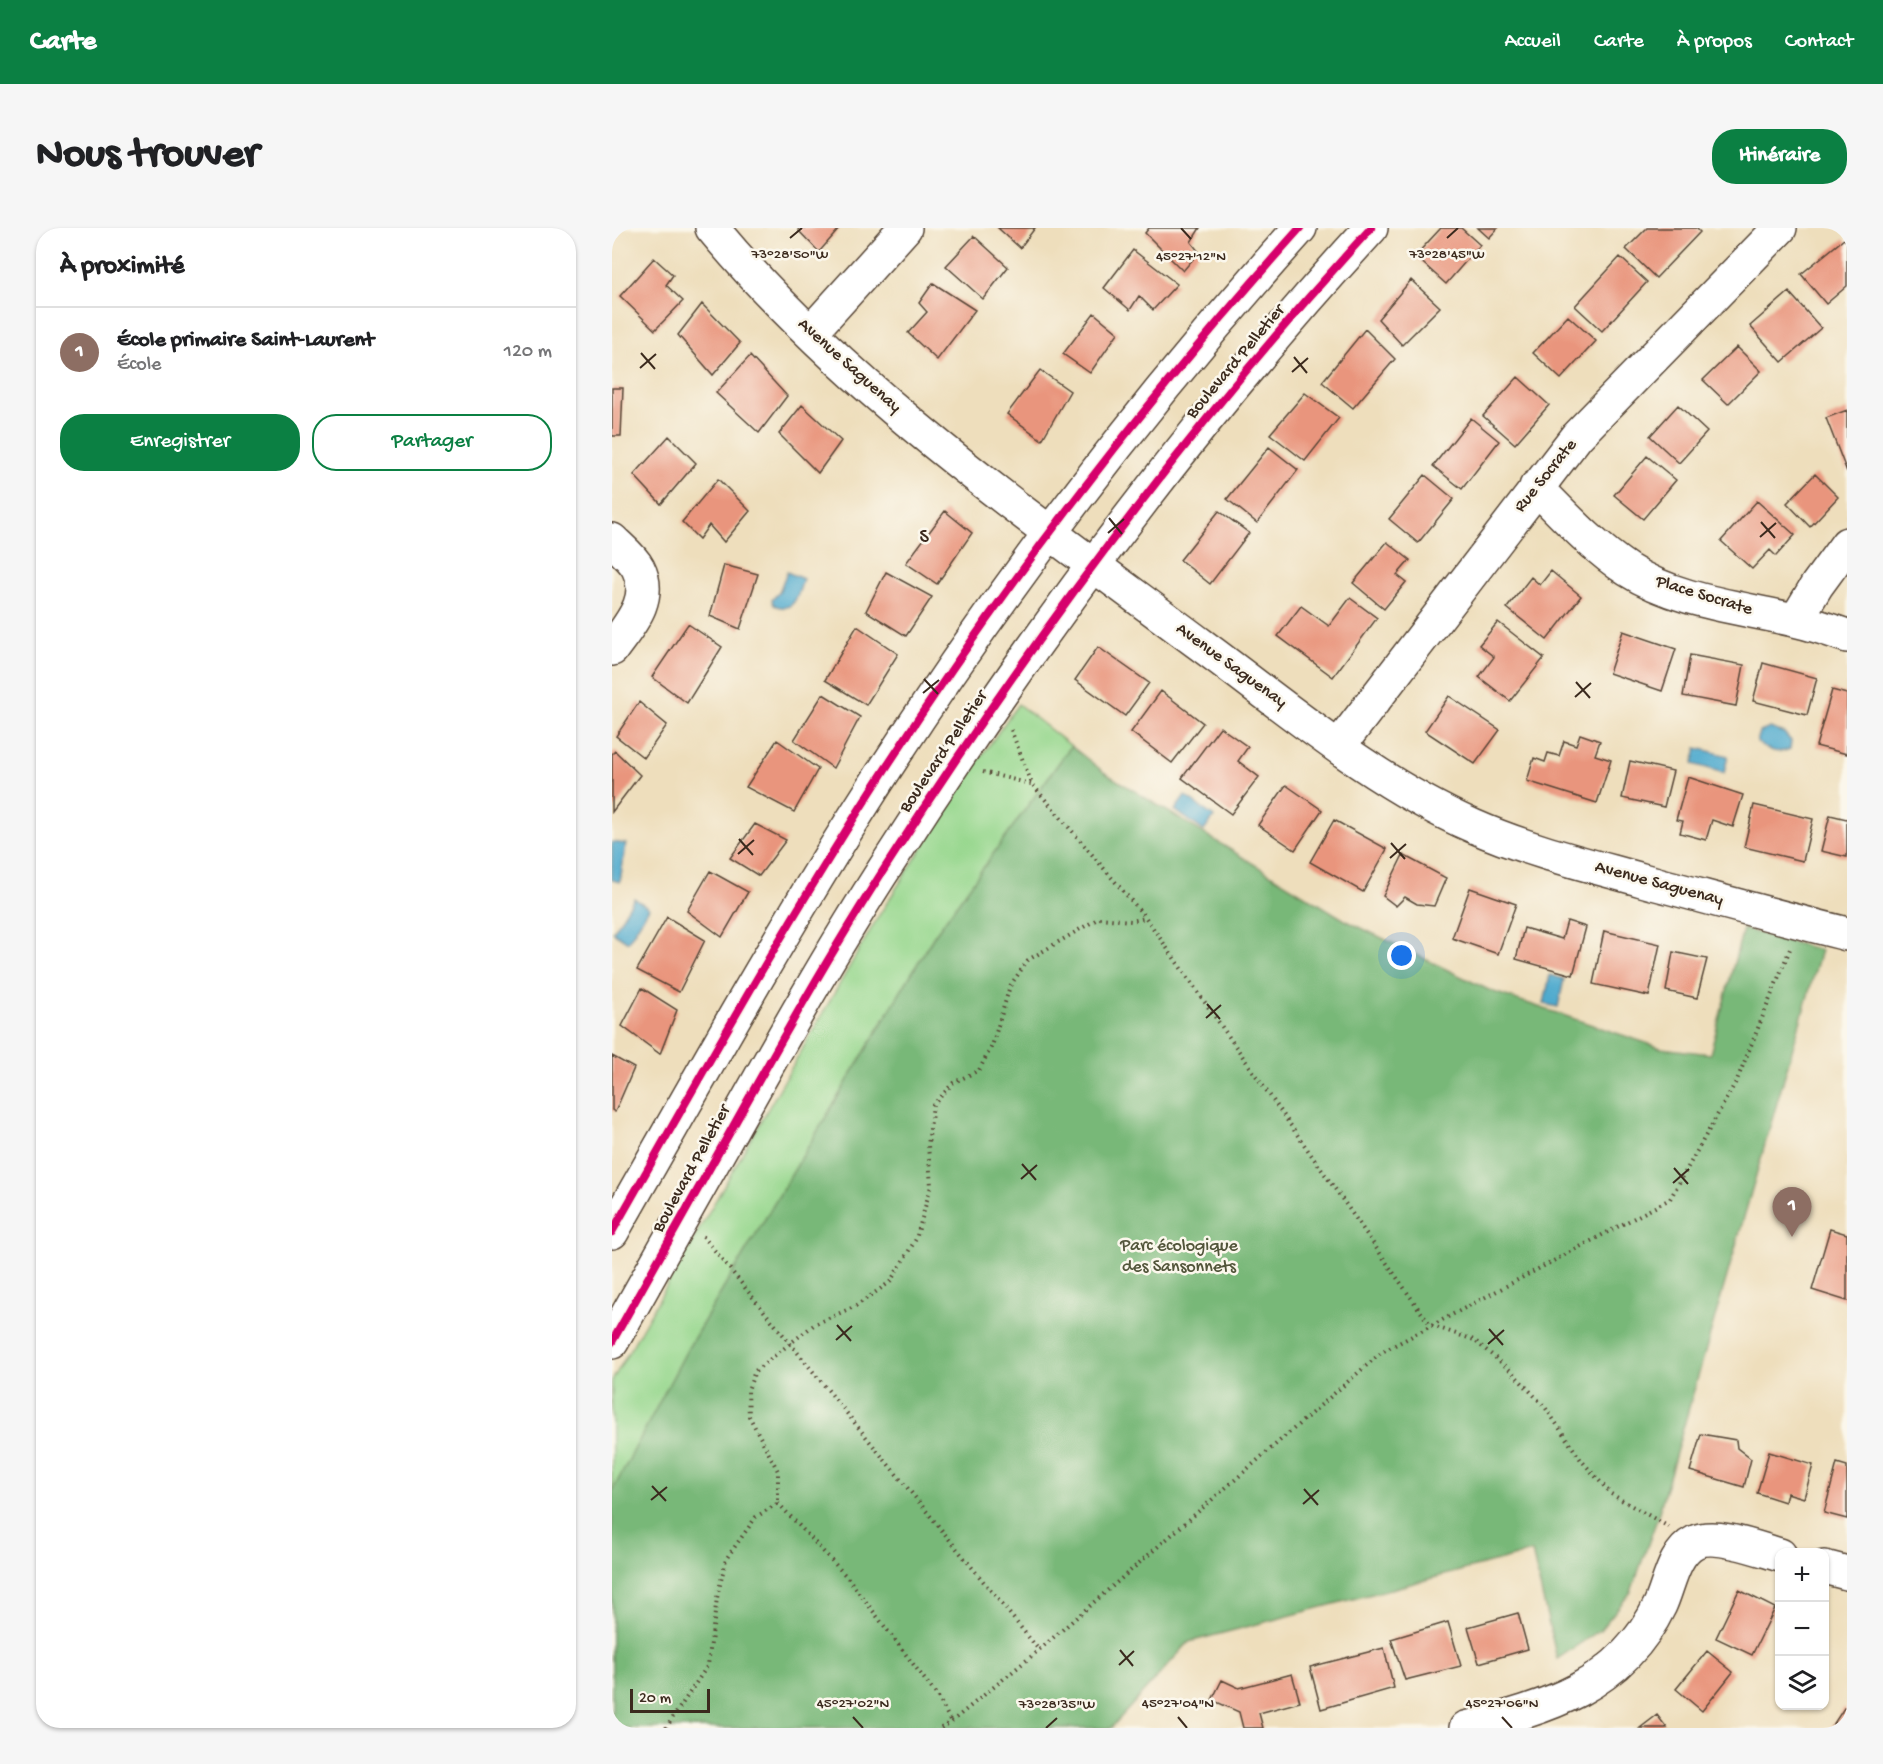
<!DOCTYPE html>
<html lang="fr">
<head>
<meta charset="utf-8">
<style>
	:root { --surface:#fff; --page:#f6f6f6; --text:#202124; --muted:#757577; --line:#e0e0e0; --accent:#0b8043 }
	body { margin:0; font-family:"Gochi Hand",sans-serif; background:var(--page); color:var(--text) }
	.controls { position:absolute; right:18px; bottom:18px; display:grid; overflow:hidden; border-radius:12px; box-shadow:0 2px 4px #0004 }
	.controls button { width:54px; height:54px; display:grid; place-items:center; padding:0; border:0; border-bottom:2px solid var(--line); background:var(--surface); color:var(--text); font:30px sans-serif }
	.scale { position:absolute; left:18px; bottom:15px; width:80px; box-sizing:border-box; padding-left:6px; border:3px solid #3b2a1e; border-top:0; font-size:16px; line-height:21px; white-space:nowrap; color:#3b2a1e; -webkit-text-stroke:4px #fbf7ec; paint-order:stroke }
	.you { position:absolute; left:790px; top:728px; width:21px; height:21px; margin:-15px; border:4px solid #fff; border-radius:50%; background:#1a73e8; box-shadow:0 0 0 9px #1a73e833 }
	.badge { display:grid; place-items:center; width:39px; height:39px; border-radius:50%; background:var(--accent); color:#fff; font-size:20px; font-weight:700 }
	.pin { position:absolute; translate:-50% -50px; filter:drop-shadow(0 2px 3px #0008) }
	.pin::after { content:''; position:absolute; top:32px; width:21px; height:18px; background:inherit; clip-path:polygon(0 0,100% 0,50% 100%) }
	.list { margin:0; padding:0; list-style:none }
	h2 { display:flex; justify-content:space-between; align-items:center; height:78px; margin:0; padding:0 24px; font-size:26px }
	h2 small { font-size:20px; font-weight:400; color:var(--muted) }
	.list li { display:grid; grid-template-columns:39px 1fr auto; gap:18px; align-items:center; box-sizing:border-box; height:90px; padding:0 24px; border-top:2px solid var(--line) }
	.list b { display:block; font-size:22px; white-space:nowrap }
	.list p { margin:0; font-size:20px; white-space:nowrap; color:var(--muted) }
	.list em { font-size:20px; font-style:normal; color:var(--muted) }
	.actions { display:flex; gap:12px; padding:18px 24px }
	.actions a { flex:1; padding:14px 0; border:2px solid var(--accent); border-radius:24px; text-align:center; font-size:21px; color:var(--accent) }
	.actions .main { background:var(--accent); color:#fff }
	.icon { flex:none; width:33px; height:33px; fill:none; stroke:currentColor; stroke-width:2; stroke-linecap:round; stroke-linejoin:round }
	.map { position:relative; flex:none; width:1235px; height:1500px; overflow:hidden; border-radius:24px }
	header { display:flex; align-items:center; gap:36px; box-sizing:border-box; height:84px; padding:0 30px; background:var(--accent); color:#fff }
	header strong { font-size:28px }
	nav { display:flex; gap:33px; margin-inline-start:auto; font-size:21px }
	.intro { display:flex; align-items:center; justify-content:space-between; box-sizing:border-box; height:144px; padding:0 36px }
	h1 { margin:0; font-size:42px }
	.button { padding:15px 27px; border-radius:24px; background:var(--accent); color:#fff; font-size:21px; font-weight:700 }
	main { display:flex; gap:36px; padding:0 36px }
	aside { flex:1; background:var(--surface); border-radius:24px; box-shadow:0 2px 4px #0004 }
	.map>svg:first-child { display:block }
	.green { fill:#96d78d; stroke:#688056; stroke-width:1.5 }
	.forest { fill:#78b878; stroke:#5a714b; stroke-width:1.5 }
	.water { fill:#50aace; stroke:#466a76; stroke-width:1.5 }
	.building { fill:#e9957d }
	.lines { fill:none; stroke-linecap:round; stroke-linejoin:round }
	.minor-casing { stroke:#564536; stroke-width:36 }
	.path { stroke:#564536; stroke-width:4; stroke-dasharray:1.5 4.5; stroke-linecap:butt }
	.minor { stroke:#fff; stroke-width:33 }
	.cycleway-casing { stroke:#fbf7ec; stroke-width:11 }
	.cycleway { stroke:#d6006c; stroke-width:8 }
	.ticks { fill:none; stroke:#3b2a1e; stroke-width:2 }
	.labels { text-anchor:middle; dominant-baseline:central; stroke-width:5; stroke-linejoin:round; paint-order:stroke }
	.street-label { font-size:18px; fill:#3b2a1e; stroke:#fbf7ec }
	.park-label { font-size:18px; fill:#52553a; stroke:#fbf7ec }
	.neighbourhood-label { font-size:20px; letter-spacing:1.5px; fill:#3b2a1e; stroke:#fbf7ec }
	.ticks-label { font-size:15px; text-anchor:middle; fill:#3b2a1e; stroke:#fbf7ec; stroke-width:5; stroke-linejoin:round; paint-order:stroke }
</style>
</head>
<body>
<header>
<strong>Carte</strong>
<nav><a>Accueil</a><a>Carte</a><a>À propos</a><a>Contact</a></nav>
</header>
<div class="intro"><h1>Nous trouver</h1><a class="button">Itinéraire</a></div>
<main>
<aside>
<h2>À proximité<small></small></h2>
<ul class="list">
<li><span class="badge" style="background:#8d6e63">1</span><div><b>École primaire Saint-Laurent</b><p>École</p></div><em>120 m</em></li>
</ul>
<div class="actions"><a class="main">Enregistrer</a><a>Partager</a></div>
</aside>
<div class="map">
<svg width="1235" height="1500" viewBox="0 0 1235 1500">
	<rect width="100%" height="100%" fill="#fbf7ec"/>
	<filter id="ink" filterUnits="userSpaceOnUse"><feTurbulence type="fractalNoise" baseFrequency=".0167" numOctaves="2"/><feDisplacementMap in="SourceGraphic" scale="12" xChannelSelector="R" yChannelSelector="G"/><feConvolveMatrix kernelMatrix="1 2 1 2 8 2 1 2 1" color-interpolation-filters="sRGB"/></filter>
	<filter id="wash" filterUnits="userSpaceOnUse"><feTurbulence type="fractalNoise" baseFrequency=".008" numOctaves="4" result="noise"/><feDisplacementMap in="SourceGraphic" scale="24" xChannelSelector="R" yChannelSelector="G"/><feGaussianBlur stdDeviation="1.35" result="paint"/><feColorMatrix in="noise" values="0 0 0 0 0 0 0 0 0 0 0 0 0 0 0 0 0 1.4 0 .05"/><feComposite in="paint" operator="in"/></filter>
	<g filter="url(#wash)">
		<rect width="100%" height="100%" fill="#eedebc"/>
		<!-- green -->
		<path class="green" d="M406,476L459,518L322,708L76,1120L0,1264V1153L266,689L359,543Z"/>
		<!-- forest -->
		<path class="forest" d="M459,518L493,545L733,692L879,763L1049,820L1098,826L1131,701L1209,722L1045,1291L1019,1364L988,1402L945,1431L920,1324L577,1414L499,1500H0V1264L76,1120L322,708Z"/>
		<!-- water -->
		<path class="water" d="M175,344L191,351C186,368 182,386 162,377L160,372L167,364Z
			M1158,500L1172,505L1179,513L1178,521C1165,527 1156,522 1145,514L1148,504Z
			M1085,520L1116,528L1112,545L1081,536Z
			M573,568L602,589L592,603L563,582Z
			M0,614L14,616L8,654L0,652Z
			M22,670L37,680L16,714L1,704Z
			M938,747L952,751L946,779L932,776Z"/>
		<g id="blocks">
			<!-- building -->
			<path class="building" d="M188,0H228L207,24L186,2Z
				M386,0H423L408,20Z
				M537,0H588L579,14L587,24L571,43L533,5Z
				M829,0H849L868,17L834,56L803,28Z
				M866,0H886L877,10Z
				M1035,0H1084L1088,4L1044,50L1014,21Z
				M362,8L396,39L371,71L334,38Z
				M1232,11L1235,14V58L1214,76L1189,46Z
				M521,22L565,56L541,82L527,68L518,82L492,60Z
				M1008,29L1035,54L990,103L963,78Z
				M42,30L61,47L54,57L71,73L43,102L8,68Z
				M799,52L828,79L790,117L766,91Z
				M321,55L363,82L325,132L296,105L315,84L307,75Z
				M1177,64L1209,100L1170,134L1138,98Z
				M90,76L128,115L101,147L66,107Z
				M482,85L506,105L478,145L451,126Z
				M956,88L984,113L949,151L921,125Z
				M753,101L783,131L741,180L710,154Z
				M1125,119L1149,143L1116,176L1091,152Z
				M138,128L175,168L147,205L104,165Z
				M428,142L458,163L430,212L395,186Z
				M906,149L937,177L903,216L871,188Z
				M0,160H11L9,208H0Z
				M693,165L727,190L693,233L658,206Z
				M190,177L229,213L206,245L167,206Z
				M1066,177L1095,204L1067,235L1038,208Z
				M1235,182V244L1214,190Z
				M859,190L887,213L850,261L821,238Z
				M57,208L84,235L49,276L22,247Z
				M657,219L686,242L645,295L615,271Z
				M1035,228L1064,252L1031,291L1002,267Z
				M1203,246L1226,269L1198,299L1175,275Z
				M813,247L842,271L806,315L777,291Z
				M106,251L138,283L112,314L97,297L87,311L70,294Z
				M1145,273L1183,307L1164,328L1158,322L1140,341L1109,313Z
				M333,283L360,305L325,356L294,335Z
				M607,283L637,305L598,356L568,332Z
				M775,314L798,332L785,347L794,354L772,381L741,355Z
				M112,337L146,346L128,401L98,388Z
				M939,343L969,368L935,412L895,380L919,349L928,357Z
				M274,344L320,369L294,408L254,383Z
				M738,370L765,390L721,449L666,408L689,378L717,398Z
				M886,394L932,430L898,473L867,449L882,429L867,417Z
				M76,396L110,419L75,475L40,449Z
				M245,398L286,426L254,477L213,452Z
				M1011,403L1064,421L1050,463L997,445Z
				M486,419L537,455L513,488L463,452Z
				M1078,427L1132,437L1124,478L1071,468Z
				M1151,435L1205,450L1195,487L1141,473Z
				M1220,462L1235,466V526L1204,518Z
				M549,463L591,495L560,535L519,504Z
				M211,466L248,489L221,540L182,512Z
				M837,468L888,502L863,536L813,503Z
				M27,474L55,497L32,530L4,508Z
				M608,499L636,519L626,533L647,549L619,586L570,550Z
				M968,506L988,513L983,527L999,532L985,575L915,553L922,530L933,534L936,525L947,528L952,513L964,517Z
				M165,512L206,541L182,584L134,559Z
				M3,523L28,547L0,584V526Z
				M1018,533L1061,543L1052,579L1010,570Z
				M1076,549L1131,567L1121,599L1100,592L1094,612L1068,605L1071,593L1064,592Z
				M674,557L710,582L683,622L646,597Z
				M1142,577L1201,591L1191,633L1132,619Z
				M1218,587L1235,591V629L1209,623Z
				M722,592L775,621L751,664L698,634Z
				M143,596L174,612L147,648L118,630Z
				M791,627L834,650L822,678L805,676L793,669L784,678L771,668Z
				M98,643L136,664L110,709L75,683Z
				M858,660L904,676L886,726L840,710Z
				M55,689L93,712L67,764L25,742Z
				M955,693L974,699L961,747L904,731L912,700L950,711Z
				M992,703L1048,716L1037,768L981,756Z
				M1061,724L1095,731L1085,770L1054,763Z
				M30,760L65,782L48,826L10,798Z
				M0,828L22,840L3,884L0,882Z
				M1218,1001L1235,1006V1073L1200,1062Z
				M1089,1206L1124,1212L1125,1220L1139,1231L1132,1259L1078,1243Z
				M1157,1224L1201,1237L1192,1270L1175,1265L1173,1274L1145,1265Z
				M1225,1235L1235,1238V1291L1212,1285Z
				M1127,1362L1163,1380L1140,1427L1104,1410Z
				M906,1385L916,1421L867,1435L856,1399Z
				M836,1394L849,1438L793,1452L779,1411Z
				M772,1420L782,1460L709,1481L698,1439Z
				M1095,1423L1121,1444L1090,1483L1064,1461Z
				M680,1446L688,1474L647,1485L651,1500H631L627,1484L600,1472L610,1452L627,1460Z
				M1232,1480L1235,1482V1500H1219Z
				M1045,1487L1055,1500H1028Z"/>
		</g>
	</g>
	<g filter="url(#ink)">
		<use href="#blocks" fill-opacity="0" stroke="#564536" stroke-width="1.5"/>
		<g class="lines">
			<defs>
				<path id="minor" d="M100,0C234,162 420,291 588,416C675,480 761,554 861,598C915,622 973,636 1030,652C1098,670 1166,689 1235,706
					M199,104L293,0
					M924,259C953,288 981,319 1016,342C1064,373 1127,379 1182,392C1200,396 1218,402 1235,408
					M0,312C8,320 21,330 26,340C42,371 17,397 0,421
					M1184,392L1205,357L1235,316
					M727,518L965,208L1168,0
					M0,1004C85,855 168,705 261,560C387,363 531,175 688,0
					M0,1114C37,1047 76,980 113,913C166,818 219,723 278,632C421,409 580,195 759,0
					M1212,1339L1235,1345
					M854,1500C935,1479 1008,1460 1048,1377C1057,1358 1061,1325 1083,1314C1103,1304 1147,1321 1168,1327"/>
			</defs>
			<!-- minor casing -->
			<use href="#minor" class="minor-casing"/>
			<!-- path -->
			<path class="path" d="M399,502L420,556L534,690L818,1097L862,1112L898,1142L933,1179L969,1232L999,1266L1057,1299
				M371,544L419,556
				M91,1008L427,1422
				M166,1275L236,1350L326,1469L339,1494
				M54,1500L96,1437L105,1370L114,1331L144,1289L166,1275V1243L137,1188L136,1162L143,1143L203,1096L244,1078L278,1054L304,1011L319,958L316,917L321,877L341,855L367,842L380,818L398,758L416,732L487,690L519,693L534,690
				M329,1500L339,1494L427,1422L770,1124L1058,971L1125,852L1178,721"/>
			<!-- minor -->
			<use href="#minor" class="minor"/>
			<defs>
				<path id="cycleway" d="M0,1004C85,855 168,705 261,560C387,363 531,175 688,0
					M0,1114C37,1047 76,980 113,913C166,818 219,723 278,632C421,409 580,195 759,0"/>
			</defs>
			<!-- cycleway casing -->
			<use href="#cycleway" class="cycleway-casing"/>
			<!-- cycleway -->
			<use href="#cycleway" class="cycleway"/>
		</g>
	</g>
	<!-- ticks -->
	<path class="ticks" d="M569,0L579,11M178,10L190,0M835,10L846,0M29,125L43,141M682,129L695,145M28,140L44,126M680,144L696,130M497,290L510,306M1149,294L1163,310M496,305L512,291M1148,309L1164,295M312,451L326,466M964,454L978,470M311,465L327,452M963,469L979,455M127,611L141,627M779,615L793,631M126,626L142,612M778,630L794,616M595,776L608,791M594,790L609,777M410,936L424,952M1062,940L1076,956M409,951L425,937M1061,955L1077,941M225,1097L239,1113M877,1101L891,1117M224,1112L240,1098M876,1116L892,1102M40,1258L54,1273M692,1261L706,1277M39,1272L55,1259M691,1276L707,1262M508,1422L521,1438M507,1437L522,1423M241,1489L251,1500M566,1489L575,1500M890,1489L900,1500M434,1500L445,1490"/>
	<g class="labels">
		<!-- street labels -->
		<g class="street-label">
			<text transform="translate(624 134) rotate(-50)">Boulevard Pelletier</text>
			<text transform="translate(237 138) rotate(42)">Avenue Saguenay</text>
			<text transform="translate(934 248) rotate(-51)">Rue Socrate</text>
			<text transform="translate(1092 368) rotate(17)">Place Socrate</text>
			<text transform="translate(619 438) rotate(36)">Avenue Saguenay</text>
			<text transform="translate(332 524) rotate(-56)">Boulevard Pelletier</text>
			<text transform="translate(1047 656) rotate(15)">Avenue Saguenay</text>
			<text transform="translate(80 941) rotate(-61)">Boulevard Pelletier</text>
		</g>
		<!-- park labels -->
		<g class="park-label">
			<text x="567" y="1018">Parc écologique<tspan x="567" dy="21">des Sansonnets</tspan></text>
		</g>
		<!-- neighbourhood labels -->
		<g class="neighbourhood-label">
			<text x="313" y="310">S</text>
		</g>
	</g>
	<g class="ticks-label">
		<text x="178" y="30">73°28'50"W</text>
		<text x="835" y="30">73°28'45"W</text>
		<text x="579" y="32">45°27'12"N</text>
		<text x="241" y="1479">45°27'02"N</text>
		<text x="566" y="1479">45°27'04"N</text>
		<text x="890" y="1479">45°27'06"N</text>
		<text x="445" y="1480">73°28'35"W</text>
	</g>
</svg>
<div class="controls">
<button>+</button>
<button>−</button>
<button><svg class="icon" aria-label="layers" viewBox="0 0 24 24"><path d="M12 4l9 5-9 5-9-5zM3 14l9 5 9-5"/></svg></button>
</div>
<div class="scale">20 m</div>
<div class="you"></div>
<div class="pin badge" style="left:1180px;top:1009px;background:#8d6e63">1</div>
</div>
</main>
</body>
</html>
